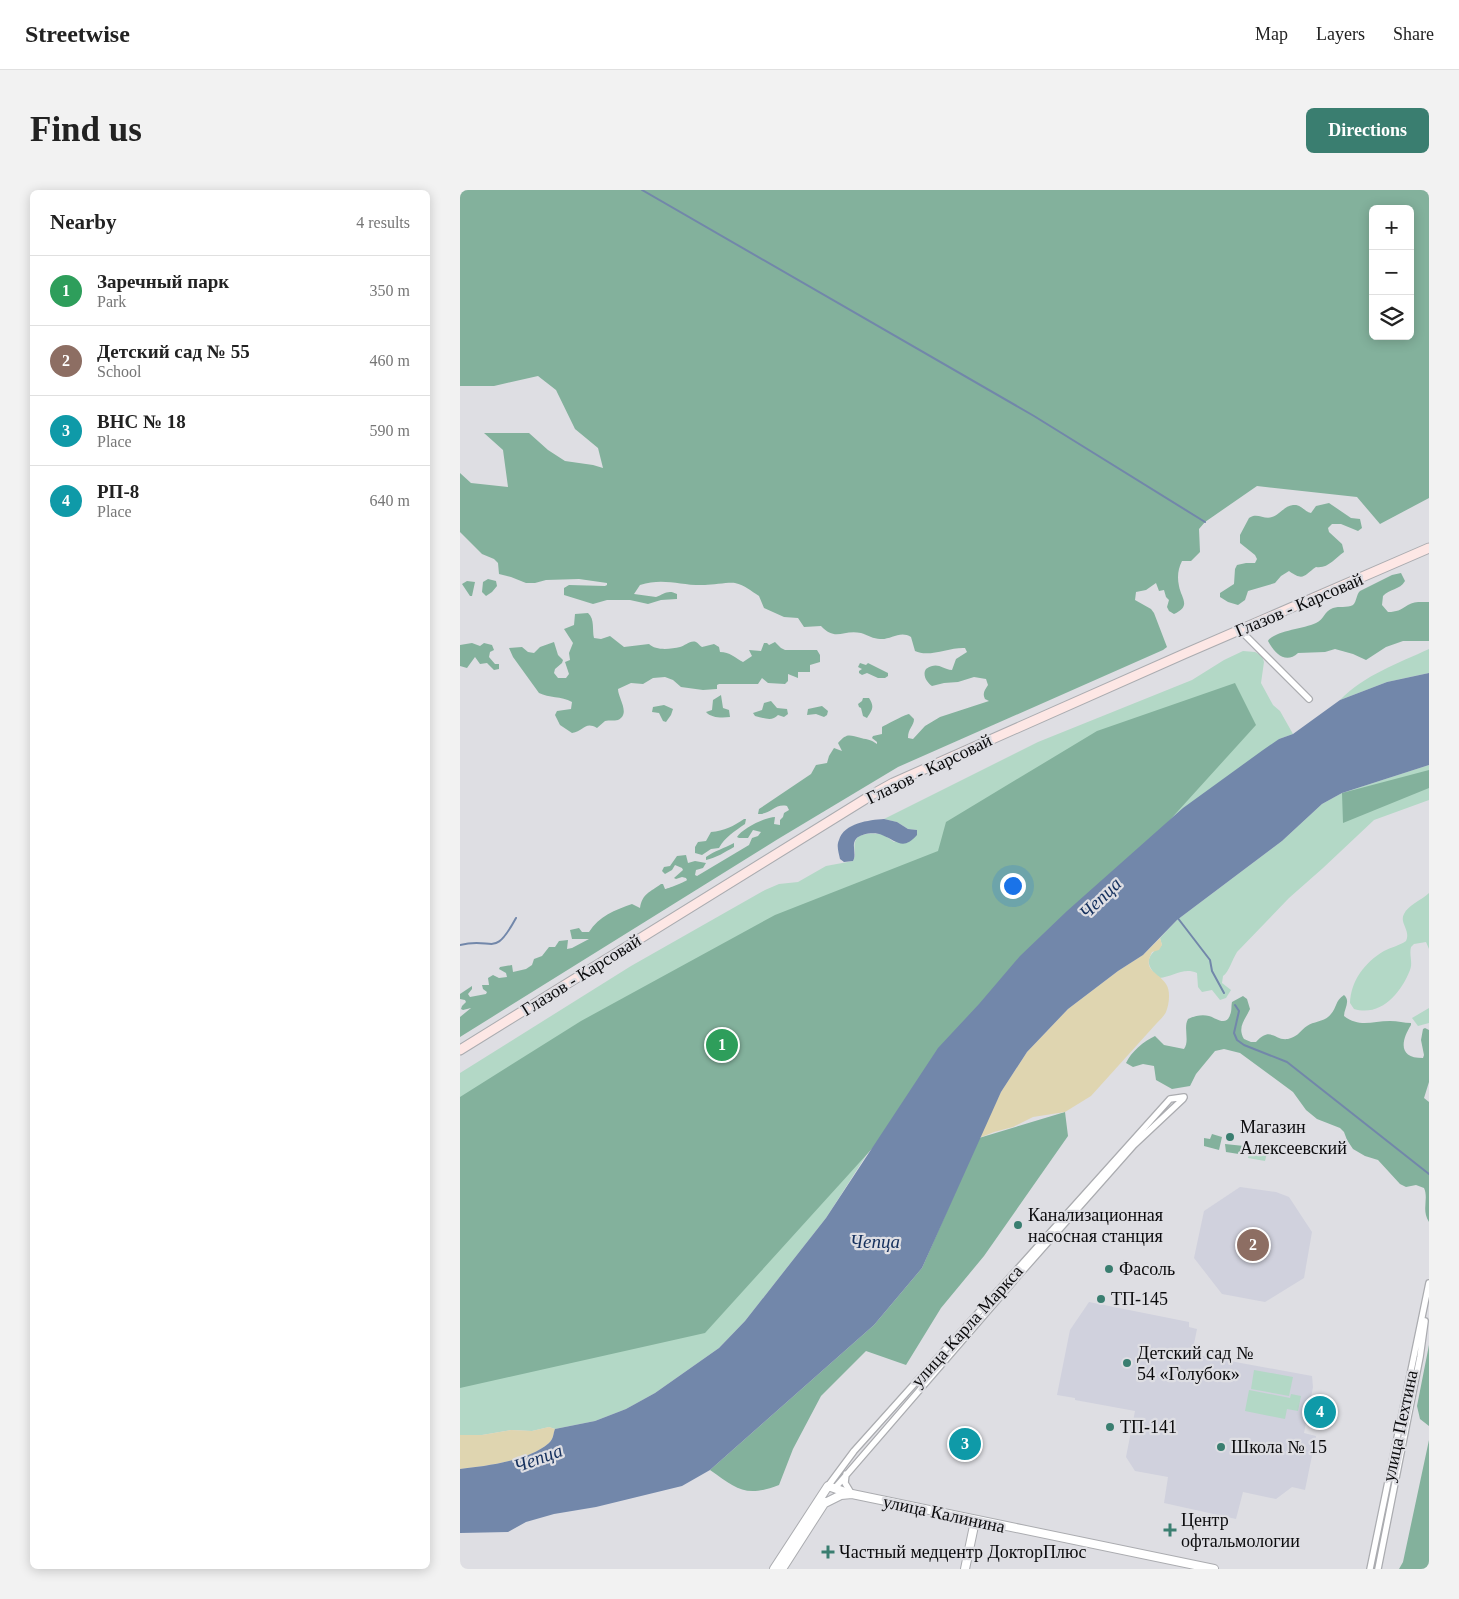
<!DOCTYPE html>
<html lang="en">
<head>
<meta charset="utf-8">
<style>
	:root { --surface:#fff; --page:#f2f2f2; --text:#222; --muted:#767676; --line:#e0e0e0; --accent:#3a7e70 }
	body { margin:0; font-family:"Times New Roman",serif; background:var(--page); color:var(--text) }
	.controls { position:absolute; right:15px; top:15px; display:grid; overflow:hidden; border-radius:8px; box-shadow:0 2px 12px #0003 }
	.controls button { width:45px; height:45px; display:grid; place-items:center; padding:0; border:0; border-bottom:1px solid var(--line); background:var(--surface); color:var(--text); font:25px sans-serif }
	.you { position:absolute; left:552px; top:695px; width:18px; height:18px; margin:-12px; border:4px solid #fff; border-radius:50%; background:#1a73e8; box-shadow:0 0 0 8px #1a73e833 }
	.badge { display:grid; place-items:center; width:32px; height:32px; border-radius:50%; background:var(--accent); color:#fff; font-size:16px; font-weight:700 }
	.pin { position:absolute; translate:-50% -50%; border:2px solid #fff; box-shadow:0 1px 5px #0006 }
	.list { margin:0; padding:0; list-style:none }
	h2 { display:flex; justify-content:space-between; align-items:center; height:65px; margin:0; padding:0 20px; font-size:21px }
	h2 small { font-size:16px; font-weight:400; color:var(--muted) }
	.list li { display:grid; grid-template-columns:32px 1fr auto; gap:15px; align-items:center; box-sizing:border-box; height:70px; padding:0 20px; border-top:1px solid var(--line) }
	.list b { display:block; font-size:19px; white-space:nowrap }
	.list p { margin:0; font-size:16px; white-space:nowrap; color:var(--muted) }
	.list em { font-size:16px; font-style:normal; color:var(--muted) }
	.icon { flex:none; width:28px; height:28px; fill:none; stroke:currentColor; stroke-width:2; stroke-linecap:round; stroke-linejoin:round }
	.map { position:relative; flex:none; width:969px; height:1379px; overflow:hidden; border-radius:8px }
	header { display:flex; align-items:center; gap:30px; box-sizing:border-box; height:70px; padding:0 25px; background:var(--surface); border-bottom:1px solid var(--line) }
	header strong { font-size:24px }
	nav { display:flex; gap:28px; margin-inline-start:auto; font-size:18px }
	.intro { display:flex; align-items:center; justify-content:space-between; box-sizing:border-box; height:120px; padding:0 30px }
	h1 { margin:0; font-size:35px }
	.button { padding:12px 22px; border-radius:8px; background:var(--accent); color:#fff; font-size:18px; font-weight:700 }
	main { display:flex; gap:30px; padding:0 30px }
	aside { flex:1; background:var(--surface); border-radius:8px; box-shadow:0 2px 12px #0003 }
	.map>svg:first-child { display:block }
	.built { fill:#d0d1dd }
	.green { fill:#b3d8c6 }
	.forest { fill:#83b19c; fill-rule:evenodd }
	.sand { fill:#dfd5b0 }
	.water { fill:#7287aa }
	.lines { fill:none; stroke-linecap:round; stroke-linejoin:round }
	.stream { stroke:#7287aa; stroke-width:2 }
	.minor-casing { stroke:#abacb0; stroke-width:8 }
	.tertiary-casing { stroke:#abacb0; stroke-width:10 }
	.secondary-casing { stroke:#abacb0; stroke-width:11 }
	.minor { stroke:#fff; stroke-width:5.5 }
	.tertiary { stroke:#fff; stroke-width:8 }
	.secondary { stroke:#fde7e5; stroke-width:9 }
	.poi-dot { fill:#3a7e70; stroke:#dedee3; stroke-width:2 }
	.labels { text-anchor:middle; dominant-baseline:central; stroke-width:4.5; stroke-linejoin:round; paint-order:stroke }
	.street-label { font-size:18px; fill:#0b0b0d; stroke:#dedee3 }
	.poi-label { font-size:18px; fill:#0b0b0d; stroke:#dedee3; text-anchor:start }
	.water-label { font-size:19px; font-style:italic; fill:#15305d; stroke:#dedee3 }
</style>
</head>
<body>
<header>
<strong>Streetwise</strong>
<nav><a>Map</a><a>Layers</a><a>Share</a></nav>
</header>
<div class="intro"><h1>Find us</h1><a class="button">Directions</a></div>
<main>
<aside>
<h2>Nearby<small>4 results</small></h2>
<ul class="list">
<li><span class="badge" style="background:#2e9e5b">1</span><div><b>Заречный парк</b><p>Park</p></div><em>350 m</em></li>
<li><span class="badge" style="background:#8d6e63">2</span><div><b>Детский сад № 55</b><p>School</p></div><em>460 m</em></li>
<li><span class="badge" style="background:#0f9aa8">3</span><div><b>ВНС № 18</b><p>Place</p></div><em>590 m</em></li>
<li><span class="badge" style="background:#0f9aa8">4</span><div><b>РП-8</b><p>Place</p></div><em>640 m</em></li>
</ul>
</aside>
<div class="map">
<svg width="969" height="1379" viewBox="0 0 969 1379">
	<rect width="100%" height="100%" fill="#dedee3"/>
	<!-- built -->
	<path class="built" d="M780,997L816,1002L829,1007L852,1042L844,1088L805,1112L762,1104L734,1068L744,1021Z
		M629,1112L729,1132V1137L737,1139L732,1164L852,1186L853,1197L844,1243L856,1246L845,1300L832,1297L816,1309L783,1302L776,1329L704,1313L708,1287L675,1281L666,1267L675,1221L615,1210V1208L597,1205L610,1140Z"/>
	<!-- green -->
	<path class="green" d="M969,459V483L927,492L880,510C904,485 939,473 969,459Z
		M783,461L795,462L802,466L804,472L801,493L813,515L820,521L833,544L819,549L418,947L366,1028L285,1131L259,1158L195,1203L166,1219L135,1231L95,1239L89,1237L72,1241L51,1240L22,1245H0V883L171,776L305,700L319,694L338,692L366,676L393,671C397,664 393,659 395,652C397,643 412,643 420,644C425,645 430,649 434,652L457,640L448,639L437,632L424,629L578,552L732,490L764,470Z
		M969,575V610L914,630L863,678L829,708L777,762C772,770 769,782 763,786L762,793L771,800L766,808L760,810L752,800L742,802L738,797L737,783C723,777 713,787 699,788C684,774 686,766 702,755L700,748L717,730L822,651L862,614L882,603Z
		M969,703V759L966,752L954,754L951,757C949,765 953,773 950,780C941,803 921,827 894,819L890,813C891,791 904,773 924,761C931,757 939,756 946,751C951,740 939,733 944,724C948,715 962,710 969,703Z
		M969,818V833L958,836L952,828Z
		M799,961L807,963L805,971L788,968L789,963L798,964Z
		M794,1180L833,1187L829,1206L791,1199Z
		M789,1200L830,1208L831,1204L841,1206L838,1221L827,1219L825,1229L785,1221Z"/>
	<!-- forest -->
	<path class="forest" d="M0,0H969V308L920,334L897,307L797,296L745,332L739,339L740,362L731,371H722C718,379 717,387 719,396C721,408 732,416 714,424L709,421L707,417L709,410L706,407L704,400L699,401L696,393L686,400L676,402L675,410L691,419L694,423L707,457L703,460L438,577L318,649L0,847V827L11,818L3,820L1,819L2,816L6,812L5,810L0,809V804L12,796V799L8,804L10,807L26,804L27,802L23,799L22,795H29L28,788L33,785L39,788L47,787L46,783L39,779L40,777L52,775L53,782L66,779L72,775L74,769L82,766L89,757H95L99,751L108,750L107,759L112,758L129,749H112L110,740L119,738L122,742H129C139,726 155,720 172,714L180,718C182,704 190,702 201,694H203L205,699C207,699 225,692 227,690L226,688L222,687L216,689L214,688L223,680L222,678L215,675L212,680L205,684L202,681L204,677L210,676L217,666L226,665L228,673L235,671L246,673L243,678L236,680L235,685L237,686L289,655L292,648L298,646L301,642L293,640L288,648H279L277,647C282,639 305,627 315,627L314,634L320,635V630L323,627L324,623L329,620L327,616C315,613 310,625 298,624L299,619L351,584L356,575L367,573L369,566L374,558L382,561L378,553C387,543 389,545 401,548C409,550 410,549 417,554V552L412,548L413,546L422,544V537C428,534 444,525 449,524L454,529C454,536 448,538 448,548L453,549L465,536L480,527L529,511L525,509C522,503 525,500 528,495L526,489L514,487L498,492L484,493L472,496C467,493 462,485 466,479C478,471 481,479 492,480L496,469L507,462L505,458C489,457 469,468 455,461L451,447C440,440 431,450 420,449C414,449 407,445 401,443C383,439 376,452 361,436L344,437L338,428L324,427L304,418L299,406C291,401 285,395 275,393C269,392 253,395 245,395C221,396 204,387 180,395L174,404L196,407C204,404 208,399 217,404V409L201,410L188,414L170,410H147L133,414L104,405V398L109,395L145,396L147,395V393L119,389L86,390L75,393H66L51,387L39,384L38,373L34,369L22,364L0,342V283L11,293L48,297L43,260L24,243H69L88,260L105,271L133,275L143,278L138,258L115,239L96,200L78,186L34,196H0ZM913,19H950V146H913Z
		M869,313L891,328L900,329L902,338L898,341L881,334H872L868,338L869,342L882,354L884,362C875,368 868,379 856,377C844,385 844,392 829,381L821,386L815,393L788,401L785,410L778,415L768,412L760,407V403L774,394L775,379L777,375L786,373H795L797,369L795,365L780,353V345L789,328C797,322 804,330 812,327C821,324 824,316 833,315C842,314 844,322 851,323L856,316Z
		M941,383L945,391C940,400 929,399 923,406L922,415L928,422C937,422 940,420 948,415C954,411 962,412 969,412V451H943L926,457L906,470L893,464L875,459L865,462L838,463C825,475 814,462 808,451C814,441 843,439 856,433C864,430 864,421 873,418C879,416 887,418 893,415C897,411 896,405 900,401L932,385Z
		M28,389L36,391L37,396L32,402L26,406L22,402L23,392Z
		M7,391L15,392L12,406H10L2,394Z
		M128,423C135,429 132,440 134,448L141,449L150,446L164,457L189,454C196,461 211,459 220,457C225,456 230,450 236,452C238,453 240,456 242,457L254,454L259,457L260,462C270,462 275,468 283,472L292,466L289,460L301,461L304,453H307L309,455L315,452L321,458L325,460H357L360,465V472L350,475V482H338V488L328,484V491L325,494L308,493L302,488L298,494H259L257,495V499L243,500L221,497L213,490L205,487L193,488L183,494L171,493L158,499C158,508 171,524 158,530C154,531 149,530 145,531L137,538C125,531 124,541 112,543L100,535L95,525L97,521L111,519L112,512C101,506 89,508 79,503L53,467L49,458L62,457L68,462L74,463L80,457L94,452L98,465L103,470L102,473L95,479L94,483L98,488H106L109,484L105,472L110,470L109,463L113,453L104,439L114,435L115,424Z
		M12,453L20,456L24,453L32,455L34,460L30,462L29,467L35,474H39V479L34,480L27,473L20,474L15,467L7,478L0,476V455Z
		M400,473L406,475L408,473L428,483V486L425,488H418L407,483L402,485L399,483V481L402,479L398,477Z
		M775,493L796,535L245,1143L0,1198V907L121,831L315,725L478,661L486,632L637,541Z
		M261,505L263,518L269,520L270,527C262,528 251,528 246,522L252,520L253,510Z
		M403,508H409C415,517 412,520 407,528L403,526L401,518L399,517L398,514L402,511Z
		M311,511L317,518L327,519L328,524L324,527L318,525C312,532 304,528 295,526L293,523L302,520L304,513Z
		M204,515L213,519L211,525L206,532L203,531L199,523L192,522L193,517Z
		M362,516L368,521L367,525L364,527L356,524L347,525L348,519Z
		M969,580V598L883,633L882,603Z
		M284,629H286L285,634C275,641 265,647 259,658L251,659L242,665L235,663V657L238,652L246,651L251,642C264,641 274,636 284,629Z
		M274,653V657C265,662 256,668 246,670V667C254,661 265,658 274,653Z
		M884,805C891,811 884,819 884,826C900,838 912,831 930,831C938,831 944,833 951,833V835C941,851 938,868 963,868L964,865L961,850L963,839L965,838L969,840V892L964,908L969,912V1032C961,1020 969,1009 964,998L956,995L946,997L940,994L918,970L905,966L893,959L887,950L884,942L880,938L857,929L846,920L833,902L780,863L764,859L755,861L736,884L730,896L712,899L696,890L694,876L683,874L673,877L666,873C671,862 684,851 695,846L704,855L724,859C730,851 723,838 728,829C734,826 742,824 749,826C756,828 766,837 770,825C772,821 771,817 772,812L783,806L787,809L790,819C785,830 777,837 784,849L791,852H796C812,834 816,854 831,848C838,846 841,840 847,836C854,831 865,832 871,824C877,817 875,811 884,805Z
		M605,922L608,946L524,1066L481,1118L446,1175L406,1161L361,1206L333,1259L319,1295C285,1308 277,1299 250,1280L414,1135L462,1078L519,948Z
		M752,944L762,947L759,960L744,956V948L750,949Z
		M765,954L784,956L785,965L766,962Z
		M969,1155V1236L960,1229L957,1216Z
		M969,1250V1379H939L943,1372Z"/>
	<!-- sand -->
	<path class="sand" d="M700,748L702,755L699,760L692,762C682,781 697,781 706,794C711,801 709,815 706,822C704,826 699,831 696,834L631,906L605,922L573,927L553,937L534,942L519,948L541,902L567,862L608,819L658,781L683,765Z
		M89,1237L95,1239C93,1244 94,1248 89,1253C68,1271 27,1276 0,1279V1245H22L51,1240L72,1241Z"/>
	<!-- water -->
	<path class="water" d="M969,483V575L882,603L862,614L822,651L717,730L683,765L658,781L608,819L567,862L541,902L462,1078L414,1135L250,1280L222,1296L136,1317L94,1324L66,1332L48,1342L0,1343V1279C27,1276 68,1271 89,1253C94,1248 93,1244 95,1239L135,1231L166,1219L195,1203L259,1158L285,1131L366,1028L478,858L519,814L560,766L607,721L723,618L803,560L819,549L833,544L880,510L927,492Z
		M424,629L437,632L448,639L457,640V645C443,661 437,651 422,645C416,642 401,643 396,649C391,655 397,664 393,671L384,672L380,669C379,663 376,656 379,650C384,633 409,630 424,629Z"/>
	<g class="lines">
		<!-- stream -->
		<path class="stream" d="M182,0L574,226L745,332
			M717,727L750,770L752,781L764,803
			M0,755C34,746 33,770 56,728
			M775,815L779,821L774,843L777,850L784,855L827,872L969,984"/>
		<defs>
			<path id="minor" d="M780,440L849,509
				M386,1284L385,1293L391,1303
				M368,1296L394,1261L710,909L724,907
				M375,1298L559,1085L674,955L723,909
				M910,1379L969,1093
				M918,1379L960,1167L965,1131"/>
			<path id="tertiary" d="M363,1314L381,1305L392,1304L754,1379
				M314,1379L368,1296L388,1303
				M322,1379L365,1312
				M505,1379L515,1331"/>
			<path id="secondary" d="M0,860L415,603L433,593L724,464L969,358"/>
		</defs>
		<!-- minor casing -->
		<use href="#minor" class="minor-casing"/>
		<!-- tertiary casing -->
		<use href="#tertiary" class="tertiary-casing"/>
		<!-- secondary casing -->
		<use href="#secondary" class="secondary-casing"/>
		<!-- minor -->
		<use href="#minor" class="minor"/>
		<!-- tertiary -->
		<use href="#tertiary" class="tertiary"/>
		<!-- secondary -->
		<use href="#secondary" class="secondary"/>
	</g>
	<!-- markers -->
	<g class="poi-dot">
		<circle cx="770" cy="947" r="5"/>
		<circle cx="558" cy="1035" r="5"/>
		<circle cx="649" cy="1079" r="5"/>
		<circle cx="641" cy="1109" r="5"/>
		<circle cx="667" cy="1173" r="5"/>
		<circle cx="650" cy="1237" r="5"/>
		<circle cx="761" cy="1257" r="5"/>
		<path d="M707.5 1332.5h5v5h5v5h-5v5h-5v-5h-5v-5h5z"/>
		<path d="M365.5 1354.5h5v5h5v5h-5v5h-5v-5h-5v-5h5z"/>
	</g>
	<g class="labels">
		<!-- street labels -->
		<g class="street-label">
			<text transform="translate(839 415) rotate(-23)">Глазов - Карсовай</text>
			<text transform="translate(469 579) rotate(-26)">Глазов - Карсовай</text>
			<text transform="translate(121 785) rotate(-32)">Глазов - Карсовай</text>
			<text transform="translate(507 1136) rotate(-48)">улица Карла Маркса</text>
			<text transform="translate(940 1236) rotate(-78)">улица Пехтина</text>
			<text transform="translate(484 1324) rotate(12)">улица Калинина</text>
		</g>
		<!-- poi labels -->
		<g class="poi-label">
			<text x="780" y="937">Магазин<tspan x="780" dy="21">Алексеевский</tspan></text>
			<text x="568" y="1025">Канализационная<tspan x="568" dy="21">насосная станция</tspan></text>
			<text x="659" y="1079">Фасоль</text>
			<text x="651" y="1109">ТП-145</text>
			<text x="677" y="1163">Детский сад №<tspan x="677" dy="21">54 «Голубок»</tspan></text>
			<text x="660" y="1237">ТП-141</text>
			<text x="771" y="1257">Школа № 15</text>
			<text x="721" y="1330">Центр<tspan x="721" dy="21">офтальмологии</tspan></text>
			<text x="379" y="1362">Частный медцентр ДокторПлюс</text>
		</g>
		<!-- water labels -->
		<g class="water-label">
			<text transform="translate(640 708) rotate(-44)">Чепца</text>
			<text x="415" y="1051">Чепца</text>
			<text transform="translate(78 1268) rotate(-20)">Чепца</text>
		</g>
	</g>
</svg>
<div class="controls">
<button>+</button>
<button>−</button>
<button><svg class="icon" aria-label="layers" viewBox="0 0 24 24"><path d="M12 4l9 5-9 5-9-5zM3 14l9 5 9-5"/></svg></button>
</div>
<div class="you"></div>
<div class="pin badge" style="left:262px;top:855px;background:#2e9e5b">1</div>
<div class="pin badge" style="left:793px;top:1055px;background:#8d6e63">2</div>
<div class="pin badge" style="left:505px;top:1254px;background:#0f9aa8">3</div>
<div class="pin badge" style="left:860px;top:1222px;background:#0f9aa8">4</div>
</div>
</main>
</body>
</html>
